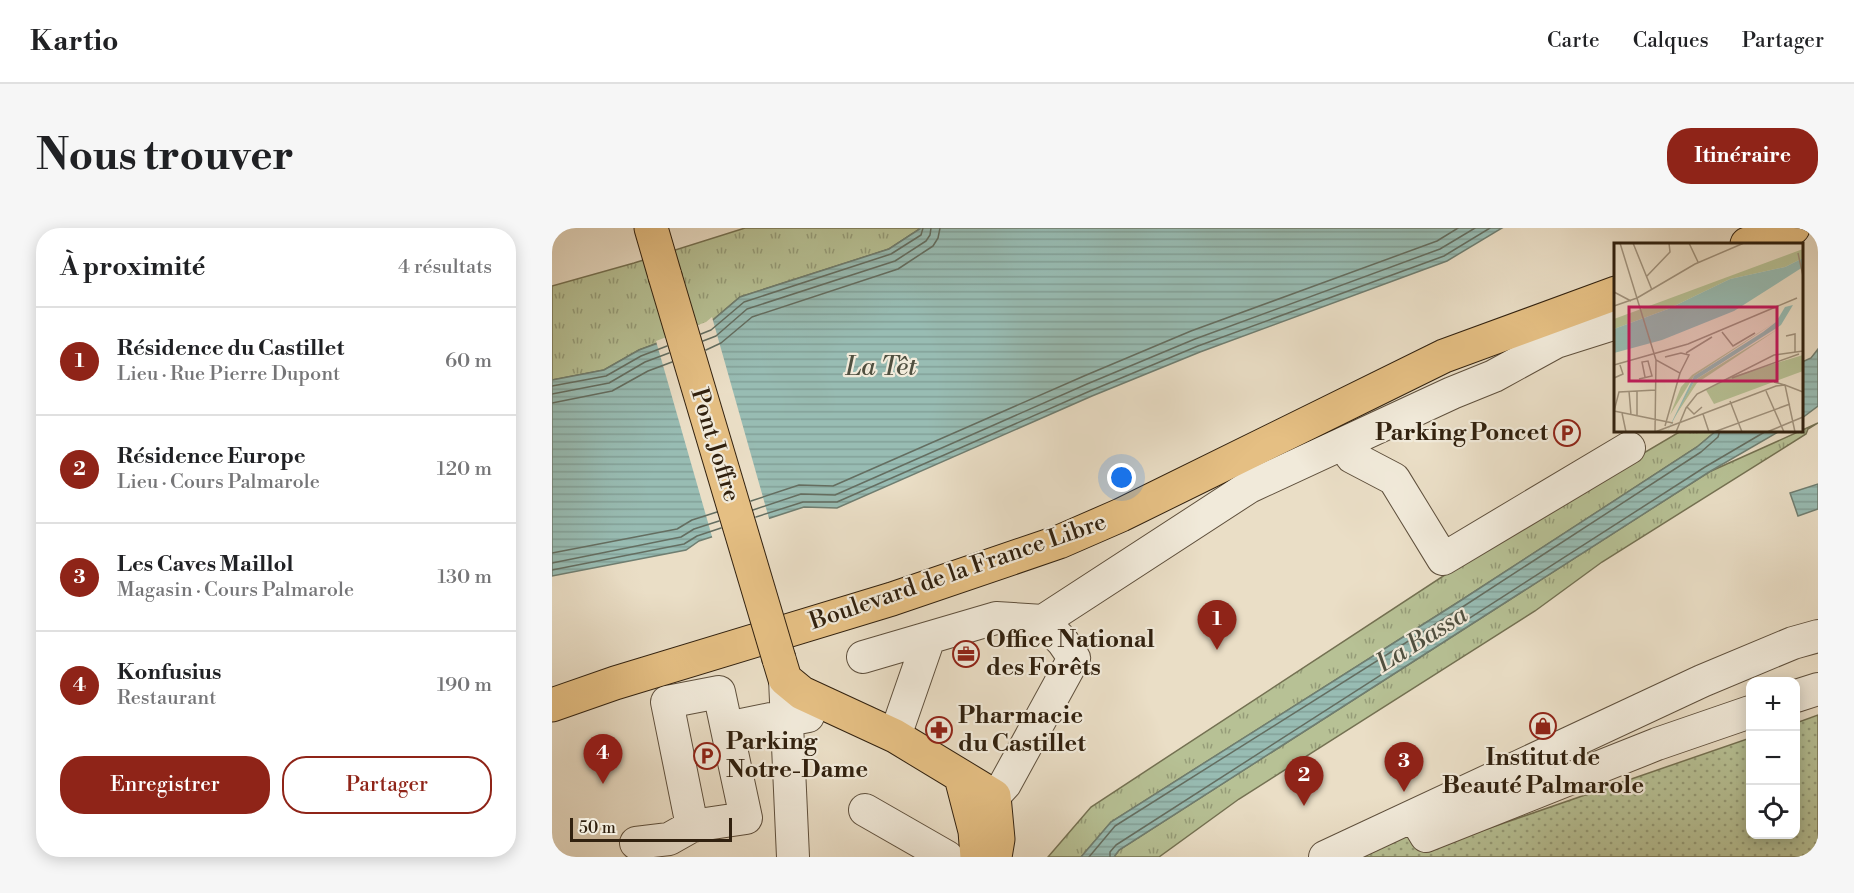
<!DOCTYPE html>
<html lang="fr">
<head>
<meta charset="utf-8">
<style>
	:root { --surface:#fff; --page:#f6f6f6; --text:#202124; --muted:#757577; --line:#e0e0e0; --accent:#8f2418 }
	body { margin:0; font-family:"Libre Bodoni",serif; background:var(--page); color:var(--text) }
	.controls { position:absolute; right:18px; bottom:18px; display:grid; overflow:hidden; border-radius:12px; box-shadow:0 3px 15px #0003 }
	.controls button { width:54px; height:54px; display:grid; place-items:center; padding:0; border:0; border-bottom:2px solid var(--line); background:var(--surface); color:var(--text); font:30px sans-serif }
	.scale { position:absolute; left:18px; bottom:15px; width:162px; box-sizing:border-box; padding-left:6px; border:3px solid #31210f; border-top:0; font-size:16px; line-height:21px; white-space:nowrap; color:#31210f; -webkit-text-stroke:4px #f1eada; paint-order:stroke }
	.you { position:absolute; left:570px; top:250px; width:21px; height:21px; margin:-15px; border:4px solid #fff; border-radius:50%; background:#1a73e8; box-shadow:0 0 0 9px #1a73e833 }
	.badge { display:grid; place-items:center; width:39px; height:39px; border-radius:50%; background:var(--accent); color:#fff; font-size:20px; font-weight:700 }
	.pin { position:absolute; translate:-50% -50px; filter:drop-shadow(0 2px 3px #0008) }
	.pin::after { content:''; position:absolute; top:32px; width:21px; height:18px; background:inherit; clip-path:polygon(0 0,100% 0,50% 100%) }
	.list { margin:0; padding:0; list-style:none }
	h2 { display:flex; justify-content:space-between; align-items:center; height:78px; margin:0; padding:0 24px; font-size:26px }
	h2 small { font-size:20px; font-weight:400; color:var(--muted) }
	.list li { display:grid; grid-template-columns:39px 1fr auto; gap:18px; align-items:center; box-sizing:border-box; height:108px; padding:0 24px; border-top:2px solid var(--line) }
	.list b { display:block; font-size:22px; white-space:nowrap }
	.list p { margin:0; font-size:20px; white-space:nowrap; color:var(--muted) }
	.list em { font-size:20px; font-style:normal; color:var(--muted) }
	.actions { display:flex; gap:12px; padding:18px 24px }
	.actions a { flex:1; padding:14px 0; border:2px solid var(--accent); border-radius:24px; text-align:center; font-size:21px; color:var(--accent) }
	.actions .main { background:var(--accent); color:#fff }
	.icon { flex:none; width:33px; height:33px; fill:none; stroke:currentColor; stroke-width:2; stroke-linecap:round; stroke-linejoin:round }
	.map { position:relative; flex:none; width:1266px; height:629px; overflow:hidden; border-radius:24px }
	header { display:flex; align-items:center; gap:36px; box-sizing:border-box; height:84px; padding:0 30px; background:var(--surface); border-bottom:2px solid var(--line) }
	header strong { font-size:28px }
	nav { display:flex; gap:33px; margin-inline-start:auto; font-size:21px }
	.intro { display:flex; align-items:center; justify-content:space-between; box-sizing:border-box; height:144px; padding:0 36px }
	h1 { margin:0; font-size:42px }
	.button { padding:15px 27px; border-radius:24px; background:var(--accent); color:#fff; font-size:21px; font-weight:700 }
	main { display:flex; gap:36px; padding:0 36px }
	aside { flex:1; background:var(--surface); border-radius:24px; box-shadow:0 3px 15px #0003 }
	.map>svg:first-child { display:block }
	.grass { fill:url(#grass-tufts); stroke:#747152; stroke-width:1.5 }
	.park { fill:url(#park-dots); stroke:#747152; stroke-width:1.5 }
	.water { fill:url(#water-rules); stroke:#6f7e71; stroke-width:1.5 }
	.pier { fill:#eadec6 }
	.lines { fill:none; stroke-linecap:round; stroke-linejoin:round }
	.shore { stroke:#646e61; stroke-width:1.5 }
	.minor-casing { stroke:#5f503d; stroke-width:34 }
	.major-casing { stroke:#31210f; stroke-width:35 }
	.minor { stroke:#f1eada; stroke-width:32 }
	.major { stroke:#e5bf83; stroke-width:33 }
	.major-bridge-casing { stroke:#31210f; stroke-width:35; stroke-linecap:butt }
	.major-bridge { stroke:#e5bf83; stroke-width:33 }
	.labels { text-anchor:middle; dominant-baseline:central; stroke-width:4.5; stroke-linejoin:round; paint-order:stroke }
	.poi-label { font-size:24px; font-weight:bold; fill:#31210f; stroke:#f1eada; text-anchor:start }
	.street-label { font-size:24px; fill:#31210f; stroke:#f1eada }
	.water-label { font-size:26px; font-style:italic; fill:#505040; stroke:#f1eada }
	.inset-road { fill:none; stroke:#a0927d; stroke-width:1.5 }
	.view { fill:#c2185b; fill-opacity:0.15; stroke:#c2185b; stroke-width:3 }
	.inset-edge { fill:none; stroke:#31210f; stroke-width:3 }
</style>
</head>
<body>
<header>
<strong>Kartio</strong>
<nav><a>Carte</a><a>Calques</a><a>Partager</a></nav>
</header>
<div class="intro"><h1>Nous trouver</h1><a class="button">Itinéraire</a></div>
<main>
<aside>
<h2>À proximité<small>4 résultats</small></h2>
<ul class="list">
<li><span class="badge">1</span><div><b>Résidence du Castillet</b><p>Lieu · Rue Pierre Dupont</p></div><em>60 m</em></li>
<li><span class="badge">2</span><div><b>Résidence Europe</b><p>Lieu · Cours Palmarole</p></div><em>120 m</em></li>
<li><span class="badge">3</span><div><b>Les Caves Maillol</b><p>Magasin · Cours Palmarole</p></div><em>130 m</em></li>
<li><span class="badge">4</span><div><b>Konfusius</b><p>Restaurant</p></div><em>190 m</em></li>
</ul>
<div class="actions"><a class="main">Enregistrer</a><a>Partager</a></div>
</aside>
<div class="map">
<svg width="1266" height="629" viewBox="0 0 1266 629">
	<defs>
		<pattern id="grass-tufts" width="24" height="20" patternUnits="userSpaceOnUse" patternTransform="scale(1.5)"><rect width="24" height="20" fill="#b7c195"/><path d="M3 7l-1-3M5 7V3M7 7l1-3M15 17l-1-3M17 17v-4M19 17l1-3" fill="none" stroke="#959c78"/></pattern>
		<pattern id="park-dots" width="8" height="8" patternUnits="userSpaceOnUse" patternTransform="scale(1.5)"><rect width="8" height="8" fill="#b7c195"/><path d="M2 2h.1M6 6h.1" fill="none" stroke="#959c78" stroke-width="1.8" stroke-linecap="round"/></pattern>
		<pattern id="water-rules" width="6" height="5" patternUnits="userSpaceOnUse" patternTransform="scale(1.5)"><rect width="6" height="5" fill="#98bcb3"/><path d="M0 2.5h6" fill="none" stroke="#83a199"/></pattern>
	</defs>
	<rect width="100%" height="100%" fill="#eadec6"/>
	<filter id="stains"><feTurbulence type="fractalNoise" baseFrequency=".00333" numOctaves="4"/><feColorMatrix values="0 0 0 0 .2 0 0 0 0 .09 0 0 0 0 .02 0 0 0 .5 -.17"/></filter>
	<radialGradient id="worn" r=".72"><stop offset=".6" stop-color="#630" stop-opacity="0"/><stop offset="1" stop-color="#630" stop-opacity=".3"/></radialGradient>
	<!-- grass -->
	<path class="grass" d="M193,0H369L337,21L188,69L155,97L87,122L52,142L0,152V58L82,35Z
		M1266,195L1256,201L1254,206L1050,334L983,383L687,571L607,629H562L567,622L1157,244Z
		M1129,203H1164L1145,219L908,373L559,594L529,629H496L539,579L963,301Z"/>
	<!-- park -->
	<path class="park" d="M1266,487V629H800L862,600L871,623L1198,510V606H1244V495Z"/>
	<!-- water -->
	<path class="water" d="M369,0H950L895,33L648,124L540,168L285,280L252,279L147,313L134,322L0,348V152L52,142L87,122L155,97L188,69L337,21Z
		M1266,121V178L1250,190V134L1259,130Z
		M1164,203H1228L1157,244L567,622L562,629H529L559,594L908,373L1145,219Z
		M1266,256V281L1246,288L1238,265Z"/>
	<!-- pier -->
	<path class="pier" d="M160,89L218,294L161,312L104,113L154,94Z"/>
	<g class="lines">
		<!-- shore -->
		<path class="shore" d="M149,106L159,102L192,74L339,26L369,7L371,0
			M151,113L164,108L195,81L343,33L374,13L378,7L379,0
			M154,122L169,115L200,89L346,41L381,18L386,10L388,0
			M0,158L54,148L89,128L115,118
			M0,166L57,155L93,134L117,125
			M0,175L60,163L96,143L120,134
			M199,273L247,257L281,258L532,148L639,103L885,13L906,0
			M201,282L249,266L283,267L535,156L643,111L888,21L923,0
			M204,289L251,274H285L538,163L646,118L892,28L938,0
			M0,325L125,301L140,292L165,284
			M0,335L129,309L142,301L167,293
			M0,342L132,316L145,308L169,300
			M537,629L563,598L912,378L1149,224L1166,209L1168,202
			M558,629V624L564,617L1153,239L1216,202"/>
		<defs>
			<path id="minor" d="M792,216L800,229L842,251L891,331L1077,220
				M491,393L697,259L900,165L942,148L1004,114L1064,95
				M311,429L444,390L491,393L511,414L522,430L453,556L442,568
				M233,451L241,629
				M1244,468L1266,461
				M175,500L219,491L236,492L256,488
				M343,508L377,410
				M313,582L395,629
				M868,598L874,608L1105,516L1198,484
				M84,615L117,611L140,598L194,590L167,464L115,474L140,598
				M773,629L1150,453L1241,415L1266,408"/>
			<path id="major" d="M99,0L113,48
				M1195,16L1241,0
				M227,431L233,451L250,465L343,508L442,568L446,611L443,629
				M0,477L63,455L340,371L507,314L569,287L892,128L1064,65
				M409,549L423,603L425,629"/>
		</defs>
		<!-- minor casing -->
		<use href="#minor" class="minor-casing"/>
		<!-- major casing -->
		<use href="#major" class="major-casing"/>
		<!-- minor -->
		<use href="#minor" class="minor"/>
		<!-- major -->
		<use href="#major" class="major"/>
		<defs>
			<path id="major-bridge" d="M113,48L227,431"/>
		</defs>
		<!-- major-bridge casing -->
		<use href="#major-bridge" class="major-bridge-casing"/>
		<!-- major-bridge -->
		<use href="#major-bridge" class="major-bridge"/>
	</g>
	<!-- icons -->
	<defs>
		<symbol id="parking-ring" viewBox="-11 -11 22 22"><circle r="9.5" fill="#f1eada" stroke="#8f2418" stroke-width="1.5"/><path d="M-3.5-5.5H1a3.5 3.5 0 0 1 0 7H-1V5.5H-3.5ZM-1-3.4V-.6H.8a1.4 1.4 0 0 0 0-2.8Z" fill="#8f2418"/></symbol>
		<symbol id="office-ring" viewBox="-11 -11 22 22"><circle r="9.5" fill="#f1eada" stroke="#8f2418" stroke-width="1.5"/><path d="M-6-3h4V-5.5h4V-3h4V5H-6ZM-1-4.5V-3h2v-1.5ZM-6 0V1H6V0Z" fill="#8f2418"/></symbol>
		<symbol id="shop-ring" viewBox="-11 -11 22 22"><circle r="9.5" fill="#f1eada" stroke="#8f2418" stroke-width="1.5"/><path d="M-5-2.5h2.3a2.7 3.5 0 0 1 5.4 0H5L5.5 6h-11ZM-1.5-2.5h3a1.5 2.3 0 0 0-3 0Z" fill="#8f2418"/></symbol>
		<symbol id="pharmacy-ring" viewBox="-11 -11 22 22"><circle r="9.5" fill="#f1eada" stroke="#8f2418" stroke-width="1.5"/><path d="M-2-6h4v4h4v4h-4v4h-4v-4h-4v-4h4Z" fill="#8f2418"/></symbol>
	</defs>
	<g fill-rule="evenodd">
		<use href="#parking-ring" x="1000" y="190" width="30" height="30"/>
		<use href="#office-ring" x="399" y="411" width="30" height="30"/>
		<use href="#shop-ring" x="976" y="483" width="30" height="30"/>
		<use href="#pharmacy-ring" x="372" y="487" width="30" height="30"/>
		<use href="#parking-ring" x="140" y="513" width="30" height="30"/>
	</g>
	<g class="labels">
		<!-- poi labels -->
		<g class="poi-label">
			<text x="996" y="205" text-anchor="end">Parking Poncet</text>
			<text x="434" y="412">Office National<tspan x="434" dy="28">des Forêts</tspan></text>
			<text x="406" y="488">Pharmacie<tspan x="406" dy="28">du Castillet</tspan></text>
			<text x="174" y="514">Parking<tspan x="174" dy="28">Notre-Dame</tspan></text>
			<text x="991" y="530" text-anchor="middle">Institut de<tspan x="991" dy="28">Beauté Palmarole</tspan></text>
		</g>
		<!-- street labels -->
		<g class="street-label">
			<text transform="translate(163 217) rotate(73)">Pont Joffre</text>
			<text transform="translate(406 344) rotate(-19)">Boulevard de la France Libre</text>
		</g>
		<!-- water labels -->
		<g class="water-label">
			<text x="329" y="139">La Têt</text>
			<text transform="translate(870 411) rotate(-32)">La Bassa</text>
		</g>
	</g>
	<!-- overview -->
	<g transform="translate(1062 15)">
		<rect width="189" height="189" fill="#eadec6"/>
		<path d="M189,6V15L171,24L116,36L54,66L0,86V76ZM160,80L80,133L56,172L67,144L78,132ZM164,86L83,140L60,175L81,137Z" fill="#b7c195"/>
		<path d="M189,112V128L100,161L92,147L116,134Z" fill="#b7c195"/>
		<path d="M189,15V24L120,68L48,97L0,110V86L54,66L116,36L171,24ZM179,62L167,82L81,137L53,189L80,133L149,89L162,79L171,64Z" fill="#98bcb3"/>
		<path class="inset-road" d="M6,0L42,117L66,130L51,183M19,0L38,47M75,0L84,19M184,10L189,33M33,33L56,9L55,0M0,49L17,58M23,55L81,21L130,0M0,63L23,55M108,89L119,103L141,90M172,93L181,91V109M72,110L98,94M51,114L67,110L75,112L66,130M0,122L74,101L183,55M0,135L9,131L6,122M118,135L185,111M25,136L38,133L34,118L28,119L31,134M160,139L171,142L181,189M15,148L17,172M23,148V173M152,148L170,189M116,158L128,189M73,164L80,171L88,164M0,168L59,180M0,168L5,149L42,147M8,170L12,189M89,171L95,189M41,189L42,117M41,189L162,143L171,142L189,149M62,189L72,165L83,151L160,112L189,108M100,189L176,161M153,189L189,174"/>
		<path class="view" d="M15,64H163V138H15Z"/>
		<rect width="189" height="189" class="inset-edge"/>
	</g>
	<rect width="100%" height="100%" filter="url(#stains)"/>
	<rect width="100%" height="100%" fill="url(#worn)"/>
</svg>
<div class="controls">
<button>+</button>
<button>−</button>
<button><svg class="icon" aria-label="locate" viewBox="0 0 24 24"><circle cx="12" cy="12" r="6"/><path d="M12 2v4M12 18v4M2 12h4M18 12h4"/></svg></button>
</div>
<div class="scale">50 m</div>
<div class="you"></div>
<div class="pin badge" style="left:665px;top:422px">1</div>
<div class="pin badge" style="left:752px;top:578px">2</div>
<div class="pin badge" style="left:852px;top:564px">3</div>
<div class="pin badge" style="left:51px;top:556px">4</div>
</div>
</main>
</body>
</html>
